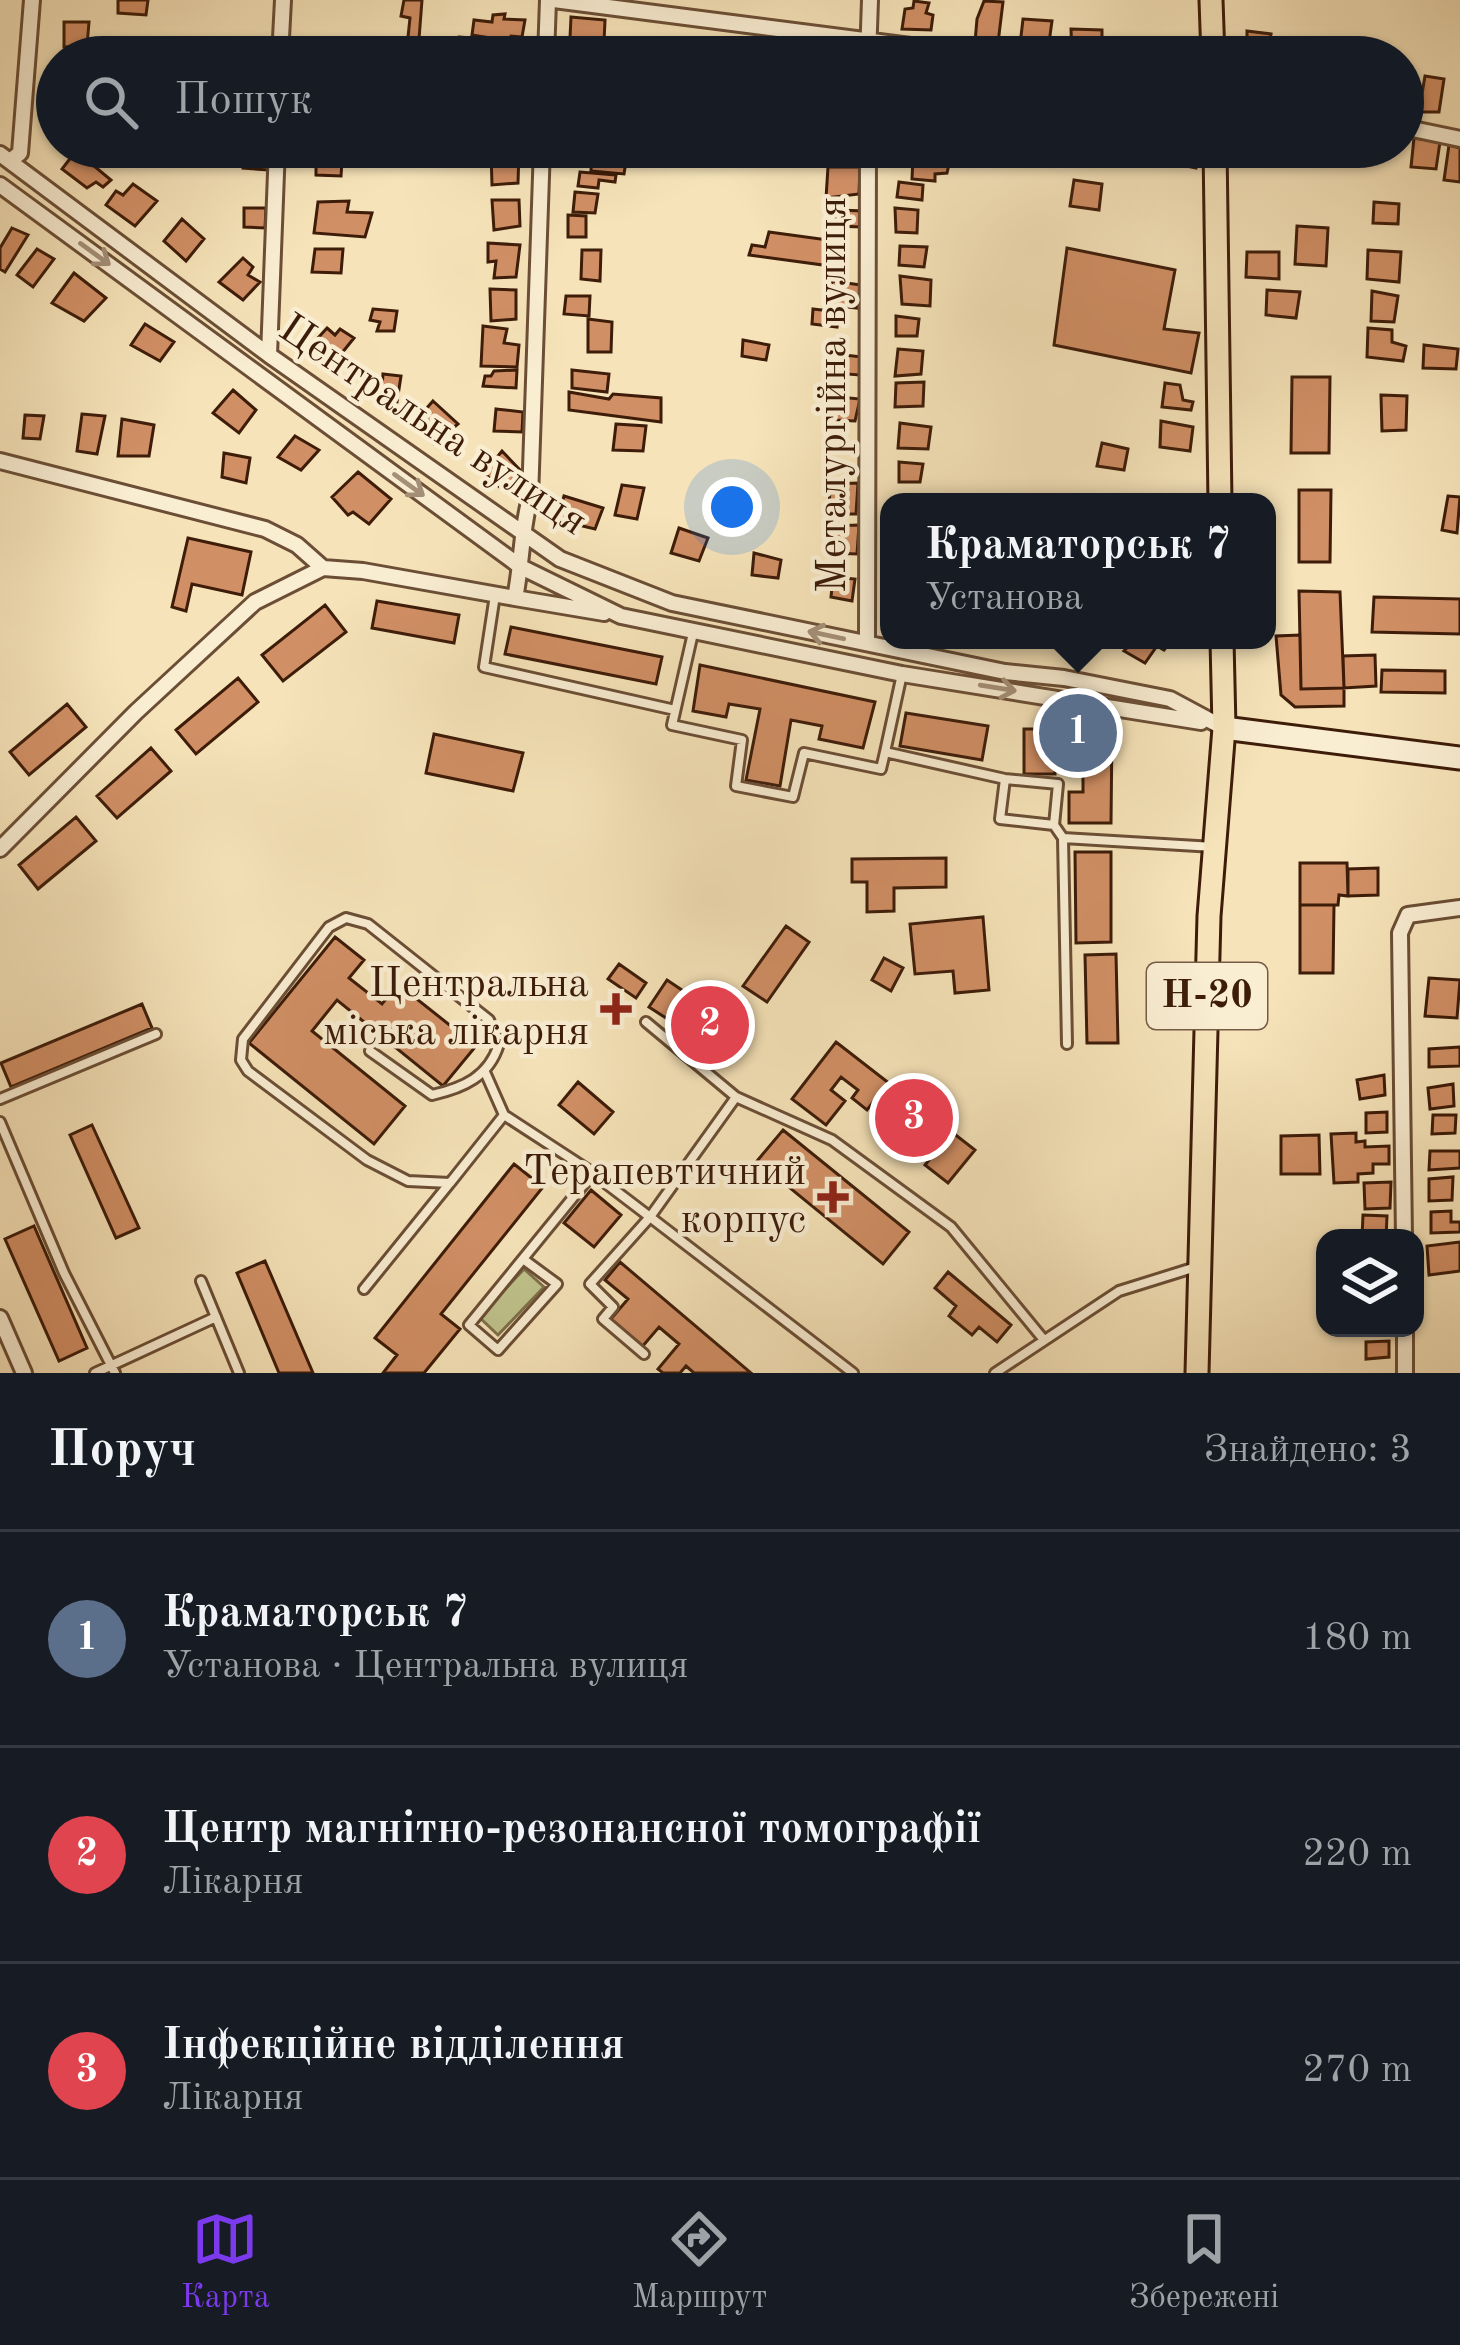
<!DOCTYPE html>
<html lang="uk">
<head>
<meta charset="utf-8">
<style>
	:root { --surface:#171b24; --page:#20242c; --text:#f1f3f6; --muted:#9ea1a6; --line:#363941; --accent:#7c3aed }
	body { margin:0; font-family:"Old Standard TT",serif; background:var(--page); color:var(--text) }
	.controls { position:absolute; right:36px; bottom:36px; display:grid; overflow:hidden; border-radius:24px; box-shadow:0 3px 9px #0004 }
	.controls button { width:108px; height:108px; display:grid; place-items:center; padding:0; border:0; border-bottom:3px solid var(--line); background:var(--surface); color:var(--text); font:60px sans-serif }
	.you { position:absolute; left:732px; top:507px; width:42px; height:42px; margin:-30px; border:9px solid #fff; border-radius:50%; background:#1a73e8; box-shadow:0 0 0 18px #1a73e833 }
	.badge { display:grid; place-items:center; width:78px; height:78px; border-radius:50%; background:var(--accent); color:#fff; font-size:39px; font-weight:700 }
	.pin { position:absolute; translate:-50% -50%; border:6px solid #fff; box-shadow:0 3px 12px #0006 }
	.popup { position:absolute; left:880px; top:493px; width:396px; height:156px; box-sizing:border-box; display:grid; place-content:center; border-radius:24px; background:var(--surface); filter:drop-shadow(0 3px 9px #0005); font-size:39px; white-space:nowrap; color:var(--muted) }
	.popup b { font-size:45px; color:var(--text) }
	.popup::after { content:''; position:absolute; left:50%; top:100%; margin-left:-24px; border:24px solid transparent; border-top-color:var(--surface) }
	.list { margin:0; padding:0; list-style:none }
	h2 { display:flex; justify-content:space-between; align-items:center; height:156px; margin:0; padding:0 48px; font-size:51px }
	h2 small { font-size:39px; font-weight:400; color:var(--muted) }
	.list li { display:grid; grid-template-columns:78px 1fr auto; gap:36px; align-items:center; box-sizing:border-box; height:216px; padding:0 48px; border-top:3px solid var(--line) }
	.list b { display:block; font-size:45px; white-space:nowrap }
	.list p { margin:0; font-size:39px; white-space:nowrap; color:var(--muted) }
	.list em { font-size:39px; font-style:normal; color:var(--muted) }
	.icon { flex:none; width:66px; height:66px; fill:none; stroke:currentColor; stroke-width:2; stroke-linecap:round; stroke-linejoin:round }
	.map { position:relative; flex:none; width:1460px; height:1373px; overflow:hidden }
	.search { position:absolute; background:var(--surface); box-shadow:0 3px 9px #0004; left:36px; right:36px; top:36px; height:132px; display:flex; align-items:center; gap:30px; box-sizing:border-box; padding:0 42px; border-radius:66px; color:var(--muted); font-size:45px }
	.sheet { height:804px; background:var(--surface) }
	nav { display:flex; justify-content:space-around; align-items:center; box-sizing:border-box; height:168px; border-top:3px solid var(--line); background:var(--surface); font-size:33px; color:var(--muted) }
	nav a { display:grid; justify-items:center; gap:6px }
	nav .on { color:var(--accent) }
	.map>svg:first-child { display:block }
	.green { fill:#c0c38c; stroke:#7e704a; stroke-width:3 }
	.building { fill:#d18f65; stroke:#3d1c09; stroke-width:3 }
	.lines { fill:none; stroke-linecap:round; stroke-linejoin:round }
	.lane-casing { stroke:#6b4e35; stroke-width:14 }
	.street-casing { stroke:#6b4e35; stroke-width:20 }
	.secondary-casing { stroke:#3d1c09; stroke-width:27 }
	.primary-casing { stroke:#3d1c09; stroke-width:27 }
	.lane { stroke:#f9edd2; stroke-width:8 }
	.street { stroke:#f9edd2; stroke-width:14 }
	.secondary { stroke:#f9edd2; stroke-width:21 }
	.primary { stroke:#f6e3b9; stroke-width:21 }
	.oneway { stroke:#a48f78 }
	.poi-dot { fill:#8f2418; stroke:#f9edd2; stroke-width:4.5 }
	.labels { text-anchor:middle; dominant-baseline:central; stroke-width:9; stroke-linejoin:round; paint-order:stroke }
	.shield { fill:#f9edd2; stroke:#755b45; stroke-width:3 }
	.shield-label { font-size:39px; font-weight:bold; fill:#3d1c09 }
	.street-label { font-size:42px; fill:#3d1c09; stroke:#f9edd2 }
	.poi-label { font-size:42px; fill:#3d1c09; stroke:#f9edd2; text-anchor:end }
</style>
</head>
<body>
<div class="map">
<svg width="1460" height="1373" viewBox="0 0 1460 1373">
	<rect width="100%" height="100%" fill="#f6e3b9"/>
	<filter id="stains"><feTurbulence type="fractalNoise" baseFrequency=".00167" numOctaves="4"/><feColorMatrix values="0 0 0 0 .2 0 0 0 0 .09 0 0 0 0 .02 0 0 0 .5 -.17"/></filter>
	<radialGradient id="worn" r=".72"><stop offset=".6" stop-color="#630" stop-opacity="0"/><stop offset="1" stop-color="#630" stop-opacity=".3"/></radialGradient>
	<!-- green -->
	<path class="green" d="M524,1269L544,1287L498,1335L479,1317Z"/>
	<!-- building -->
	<path class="building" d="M118,0H148L146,15L118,13Z
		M404,0H422L419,39L408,37L410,18L401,16Z
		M914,1L929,3L926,13L933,15L931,30L902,29L905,9L913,8Z
		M984,1L1003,2L998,43L975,42L977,19Z
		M505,14L504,19L525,20L522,37L511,36L509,41L472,35L474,20L492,22L493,15Z
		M571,17L605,20L604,42L570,38Z
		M1023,19L1052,21L1048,50L1020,45Z
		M64,22H89L87,46L64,47Z
		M1071,29L1102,30V57H1072Z
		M1247,31L1271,34L1267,51L1247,50Z
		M459,37L518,42L515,57H455Z
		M244,41L273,43L271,57H244Z
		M1425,76L1444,79L1439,112H1419Z
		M1414,138L1440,142L1436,169L1411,167Z
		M1449,145L1460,148V182L1444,180Z
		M243,147H270L268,170L243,168Z
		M316,147H343L341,176L316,175Z
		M592,147L628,149L624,174L591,171Z
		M1129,147L1199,151L1196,168L1136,156Z
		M76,151L111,180L103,187L96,182L87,188L62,169Z
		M519,151L518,183L492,185L491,152Z
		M913,158L949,164L947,173L935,174V181L912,179Z
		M828,167H860L859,194L826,198Z
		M580,172L616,175L615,182L599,180L598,188L578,186Z
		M1074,180L1102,184L1099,210L1070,206Z
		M899,182L923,185L922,200L897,197Z
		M133,184L157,201L135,226L106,205L116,191L123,195Z
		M575,192L598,194L595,213L573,212Z
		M492,200H519L520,226L494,230Z
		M349,201L347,212L372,213L365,237L314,233L318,202Z
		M1374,202L1399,204L1398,224L1373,223Z
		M244,208H266L265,228L244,227Z
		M895,208L918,210L917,233L896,232Z
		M838,210L864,211L862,227L834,226Z
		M568,215L586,216V237H568Z
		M182,219L204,239L186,261L164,241Z
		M1297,226L1328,228L1326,266L1295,264Z
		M12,228L28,235L5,272L0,269V248Z
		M769,232L828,240L823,265L749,255L752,245L765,247Z
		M488,243L520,245L516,277L494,278L496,261L488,262Z
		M900,246L927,247L924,267L899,265Z
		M1067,248L1175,270L1164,329L1199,333L1191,373L1054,345Z
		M37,249L54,259L33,287L17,275Z
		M315,249H343L341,273L312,272Z
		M582,250H601L600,281L581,279Z
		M1368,250L1401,252L1399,282L1367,279Z
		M1247,252H1279V279L1246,277Z
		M243,258L253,267L248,275L260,282L243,300L219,282Z
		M74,273L106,298L84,321L52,303Z
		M900,276L931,280L930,306L902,304Z
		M832,281L861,285L857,308L829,305Z
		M490,289L516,290V319L491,321Z
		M1267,290L1300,292L1296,318L1266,315Z
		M1372,291L1398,296L1394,322L1371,321Z
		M566,296H590L589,316L564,314Z
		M373,309L397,311L394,331H377L380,322L370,320Z
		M813,309L839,312L837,327L812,324Z
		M896,316L919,319L917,336H896Z
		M588,319L612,322L611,352H588Z
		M145,324L174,342L160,361L131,345Z
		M483,326L507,329L504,343L519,345L517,367L481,366Z
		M327,328L335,335L340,329L354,338L333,364L308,349Z
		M1368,328L1392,330V342L1406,346L1403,361L1367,357Z
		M743,340L769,345L766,360L742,356Z
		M1424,345L1458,349L1456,369L1423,368Z
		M898,349L923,351L921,374L895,376Z
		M836,354L862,357L859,375L834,373Z
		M517,370L516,388L483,386L485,376H491L494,371Z
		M572,370L609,374L607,392L572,388Z
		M383,374L401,376L397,402L381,401Z
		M1292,377H1330L1329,453H1291Z
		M924,382L923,406L895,407L896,383Z
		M1165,383L1180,385L1183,400L1193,402L1191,410L1162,407Z
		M233,390L256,410L239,433L213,413Z
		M569,392L609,399L613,394L661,398V422L569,410Z
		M1381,395L1407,396L1406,430L1382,431Z
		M839,397L860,399L855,421L834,420Z
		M433,401L458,424L434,444L412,425Z
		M496,409L523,412L522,432L494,431Z
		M82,414L105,416L97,454L77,451Z
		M25,415L44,416L40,439L23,438Z
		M122,419L154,425L149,456H118Z
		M1161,421L1193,427L1190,451L1160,447Z
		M900,423L931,427L928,449L898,448Z
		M616,424L646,426L643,451L613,450Z
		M295,436L319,450L301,470L278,457Z
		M1102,443L1128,449L1124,470L1097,466Z
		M502,451L521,471L503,490L484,473Z
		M224,453L250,458L246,483L222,477Z
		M899,462L923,464L920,482H899Z
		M358,472L391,499L369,524L353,512L348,515L332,497Z
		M858,483L856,514H829L830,484Z
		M622,485L644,488L637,519L615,515Z
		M1299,490H1331L1330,562H1299Z
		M564,496L603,508L595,529L557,520Z
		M1448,496L1460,497L1457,533L1442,530Z
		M859,525L857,554L829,553L830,526Z
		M679,528L708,538L699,561L671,553Z
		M188,538L251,552L242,595L192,584L186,611L172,607Z
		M754,553L781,560L778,578L752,575Z
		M833,577L855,579L852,601L831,597Z
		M1299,591L1340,592L1344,688L1301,689Z
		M1374,597L1460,599V634L1372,632Z
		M377,601L459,615L454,643L372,628Z
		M325,605L346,632L283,681L262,655Z
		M511,627L662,657L656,684L505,654Z
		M1300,635L1301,689L1344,688V706L1295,707L1281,695L1276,636Z
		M1134,640H1172L1164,650L1157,646L1145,663L1124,651Z
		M1375,655L1376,686L1344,688L1343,656Z
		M700,665L875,702L863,748L819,739L822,726L791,720L780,786L746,780L760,709L729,704L726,717L693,711Z
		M1382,670L1445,671V693L1381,692Z
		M238,678L258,702L196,754L176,730Z
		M67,704L86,727L29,775L10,752Z
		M906,713L988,726L982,760L900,746Z
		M1024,729H1112L1111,823H1069V792H1083V764H1055V774H1024Z
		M434,734L523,753L513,791L426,773Z
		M151,748L171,771L117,818L97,796Z
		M76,817L96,841L38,889L19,865Z
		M1075,852H1111V942L1076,943Z
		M946,858V887L894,888V911L867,912V882H852V859Z
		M1300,863H1347L1348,896L1339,895L1338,905H1300Z
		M1378,868V895L1348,896V869Z
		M1300,905H1334L1333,973H1300Z
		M983,917L989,990L955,993L953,971L915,974L910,924Z
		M786,926L809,942L767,1002L743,986Z
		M335,937L364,960L349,978L382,1004L398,984L476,1046L443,1086L337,1000L312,1031L405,1106L374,1144L249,1043Z
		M1116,954L1118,1043H1087L1085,955Z
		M884,958L903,968L891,991L872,980Z
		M619,964L646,983L636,998L608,979Z
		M1429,978L1460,980L1457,1018L1425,1016Z
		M667,980L743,1031L726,1057L649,1007Z
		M142,1004L152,1028L11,1087L1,1063Z
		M836,1042L975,1150L948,1183L925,1165L937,1150L874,1101L867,1110L852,1098L858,1090L841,1077L831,1090L845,1101L826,1125L792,1099Z
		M1460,1047V1066L1429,1067V1049Z
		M1384,1075L1385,1095L1360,1099L1357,1080Z
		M578,1082L613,1112L594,1134L559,1105Z
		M1453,1084L1454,1106L1430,1109L1428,1088Z
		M1387,1112V1132L1366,1133V1113Z
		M1433,1115H1456L1455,1133L1432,1134Z
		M92,1125L139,1228L116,1238L70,1135Z
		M783,1130L909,1232L883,1264L757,1161Z
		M1356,1133V1142L1365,1141V1147L1389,1146V1164H1373V1173L1358,1174V1182L1334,1183L1331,1134Z
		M1319,1135L1320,1174H1281V1136Z
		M1430,1151H1460V1168L1429,1170Z
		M514,1164L543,1187L441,1314L460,1329L424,1373H383L397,1355L375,1338Z
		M1453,1177L1452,1200L1429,1201V1179Z
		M1391,1182L1390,1208L1365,1209L1364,1183Z
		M591,1190L621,1215L594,1247L564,1223Z
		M1451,1211V1222H1460V1232L1431,1233V1212Z
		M1363,1215L1387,1216L1386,1238H1362Z
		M34,1226L87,1348L59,1361L5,1239Z
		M1460,1242V1271L1429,1275L1427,1246Z
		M265,1261L313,1373H279L237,1273Z
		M620,1262L751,1373H694L686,1366L680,1373H663L658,1369L679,1344L659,1327L642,1347L610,1320L628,1299L605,1280Z
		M948,1272L1011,1325L997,1342L979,1327L972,1335L949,1316L956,1306L935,1288Z
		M1389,1341V1357L1366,1359V1342Z"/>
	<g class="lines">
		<defs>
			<path id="lane" d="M495,595L484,667L675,710
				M693,633L672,725L742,740L736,786L793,797L804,753L881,769L885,752L1005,779L1058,784L1054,825
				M885,752L902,674
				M1005,779L1000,819L1054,825L1063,838L1214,847
				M1063,838L1067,1044
				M646,1022L736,1097L832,1140L951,1227L1044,1340
				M370,1051L432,1095C463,1088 489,1077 499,1044L489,1020L368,924L346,918L329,927L243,1039L241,1060L248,1071L367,1160L408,1181L450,1183L504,1115
				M485,1072L504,1115L587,1169L650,1217L590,1284L613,1307L603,1319L644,1354
				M736,1097L650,1217L853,1373
				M0,1099L156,1034
				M0,1122L64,1273L115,1373
				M523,1259L557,1284L498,1350L469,1325L593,1173
				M201,1281L239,1373
				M364,1289L449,1184
				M95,1373L216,1317
				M995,1373L1119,1291L1199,1266"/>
			<path id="street" d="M554,0L996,57
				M280,57L283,0
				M546,57L548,0
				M868,57L870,0
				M1403,127L1460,139
				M0,154L269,355L560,559L672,603L1005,672L1064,678L1170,699L1224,728
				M10,161L20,153L32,0
				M0,185L521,567L621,616L902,674L1201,722
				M269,355L277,147
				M0,461L265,529L297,545L323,568L363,571L515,598C522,564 521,531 530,498L542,147
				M515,598L604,613
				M867,643L868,147
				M0,849L136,712L255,602L323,568
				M1404,1238L1400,933L1408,915L1460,908
				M0,1318L24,1373
				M1405,1328V1373"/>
			<path id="secondary" d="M1224,728L1460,758"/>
			<path id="primary" d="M1211,0L1213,57
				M1215,147L1220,502
				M1197,1373L1209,916L1224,728L1222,640"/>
		</defs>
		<!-- lane casing -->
		<use href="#lane" class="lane-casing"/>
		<!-- street casing -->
		<use href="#street" class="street-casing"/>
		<!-- secondary casing -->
		<use href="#secondary" class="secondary-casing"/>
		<!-- primary casing -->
		<use href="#primary" class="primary-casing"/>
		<!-- lane -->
		<use href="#lane" class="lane"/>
		<!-- street -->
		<use href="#street" class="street"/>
		<!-- secondary -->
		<use href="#secondary" class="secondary"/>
		<!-- primary -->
		<use href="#primary" class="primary"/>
	</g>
	<!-- one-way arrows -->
	<defs><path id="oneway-shaft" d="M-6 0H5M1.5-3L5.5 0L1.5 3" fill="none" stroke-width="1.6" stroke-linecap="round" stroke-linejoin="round" transform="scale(3)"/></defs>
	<g class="oneway">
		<use href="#oneway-shaft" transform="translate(95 254) rotate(36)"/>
		<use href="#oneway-shaft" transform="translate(409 485) rotate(36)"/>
		<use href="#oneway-shaft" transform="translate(826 635) rotate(-168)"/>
		<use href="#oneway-shaft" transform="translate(998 688) rotate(9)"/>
	</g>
	<!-- markers -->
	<g class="poi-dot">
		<path d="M610 991h12v12h12v12h-12v12h-12v-12h-12v-12h12z"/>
		<path d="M827 1179h12v12h12v12h-12v12h-12v-12h-12v-12h12z"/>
	</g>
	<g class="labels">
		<!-- shield labels -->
		<rect class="shield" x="1147" y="963" width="120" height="66" rx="9"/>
		<g class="shield-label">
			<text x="1207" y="996">Н-20</text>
		</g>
		<!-- street labels -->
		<g class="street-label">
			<text transform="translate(834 395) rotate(-90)">Металургійна вулиця</text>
			<text transform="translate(432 426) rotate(34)">Центральна вулиця</text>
		</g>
		<!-- poi labels -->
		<g class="poi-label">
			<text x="589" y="985">Центральна<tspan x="589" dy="48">міська лікарня</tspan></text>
			<text x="806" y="1173">Терапевтичний<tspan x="806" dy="48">корпус</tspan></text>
		</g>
	</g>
	<rect width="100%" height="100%" filter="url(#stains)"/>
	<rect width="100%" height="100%" fill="url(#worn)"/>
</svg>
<div class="controls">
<button><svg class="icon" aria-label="layers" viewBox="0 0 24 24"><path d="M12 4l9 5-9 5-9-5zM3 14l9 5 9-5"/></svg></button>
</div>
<div class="you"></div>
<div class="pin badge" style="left:1078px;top:733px;background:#5c6f8a">1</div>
<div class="popup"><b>Краматорськ 7</b>Установа</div>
<div class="pin badge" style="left:710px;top:1025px;background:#e0444e">2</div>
<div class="pin badge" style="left:914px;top:1118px;background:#e0444e">3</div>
<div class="search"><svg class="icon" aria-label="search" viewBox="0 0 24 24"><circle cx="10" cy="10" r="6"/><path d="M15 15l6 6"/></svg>Пошук</div>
</div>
<section class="sheet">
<h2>Поруч<small>Знайдено: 3</small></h2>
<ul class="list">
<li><span class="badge" style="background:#5c6f8a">1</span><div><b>Краматорськ 7</b><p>Установа · Центральна вулиця</p></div><em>180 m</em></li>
<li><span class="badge" style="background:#e0444e">2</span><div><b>Центр магнітно-резонансної томографії</b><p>Лікарня</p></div><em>220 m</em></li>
<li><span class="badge" style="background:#e0444e">3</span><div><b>Інфекційне відділення</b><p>Лікарня</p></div><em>270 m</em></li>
</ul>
</section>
<nav>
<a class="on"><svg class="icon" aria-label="map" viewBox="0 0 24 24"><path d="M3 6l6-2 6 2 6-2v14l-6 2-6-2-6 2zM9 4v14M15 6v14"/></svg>Карта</a>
<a><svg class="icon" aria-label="directions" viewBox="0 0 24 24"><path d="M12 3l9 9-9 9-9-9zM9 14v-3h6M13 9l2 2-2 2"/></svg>Маршрут</a>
<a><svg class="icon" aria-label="saved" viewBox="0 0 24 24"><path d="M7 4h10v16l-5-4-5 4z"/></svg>Збережені</a>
</nav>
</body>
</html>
